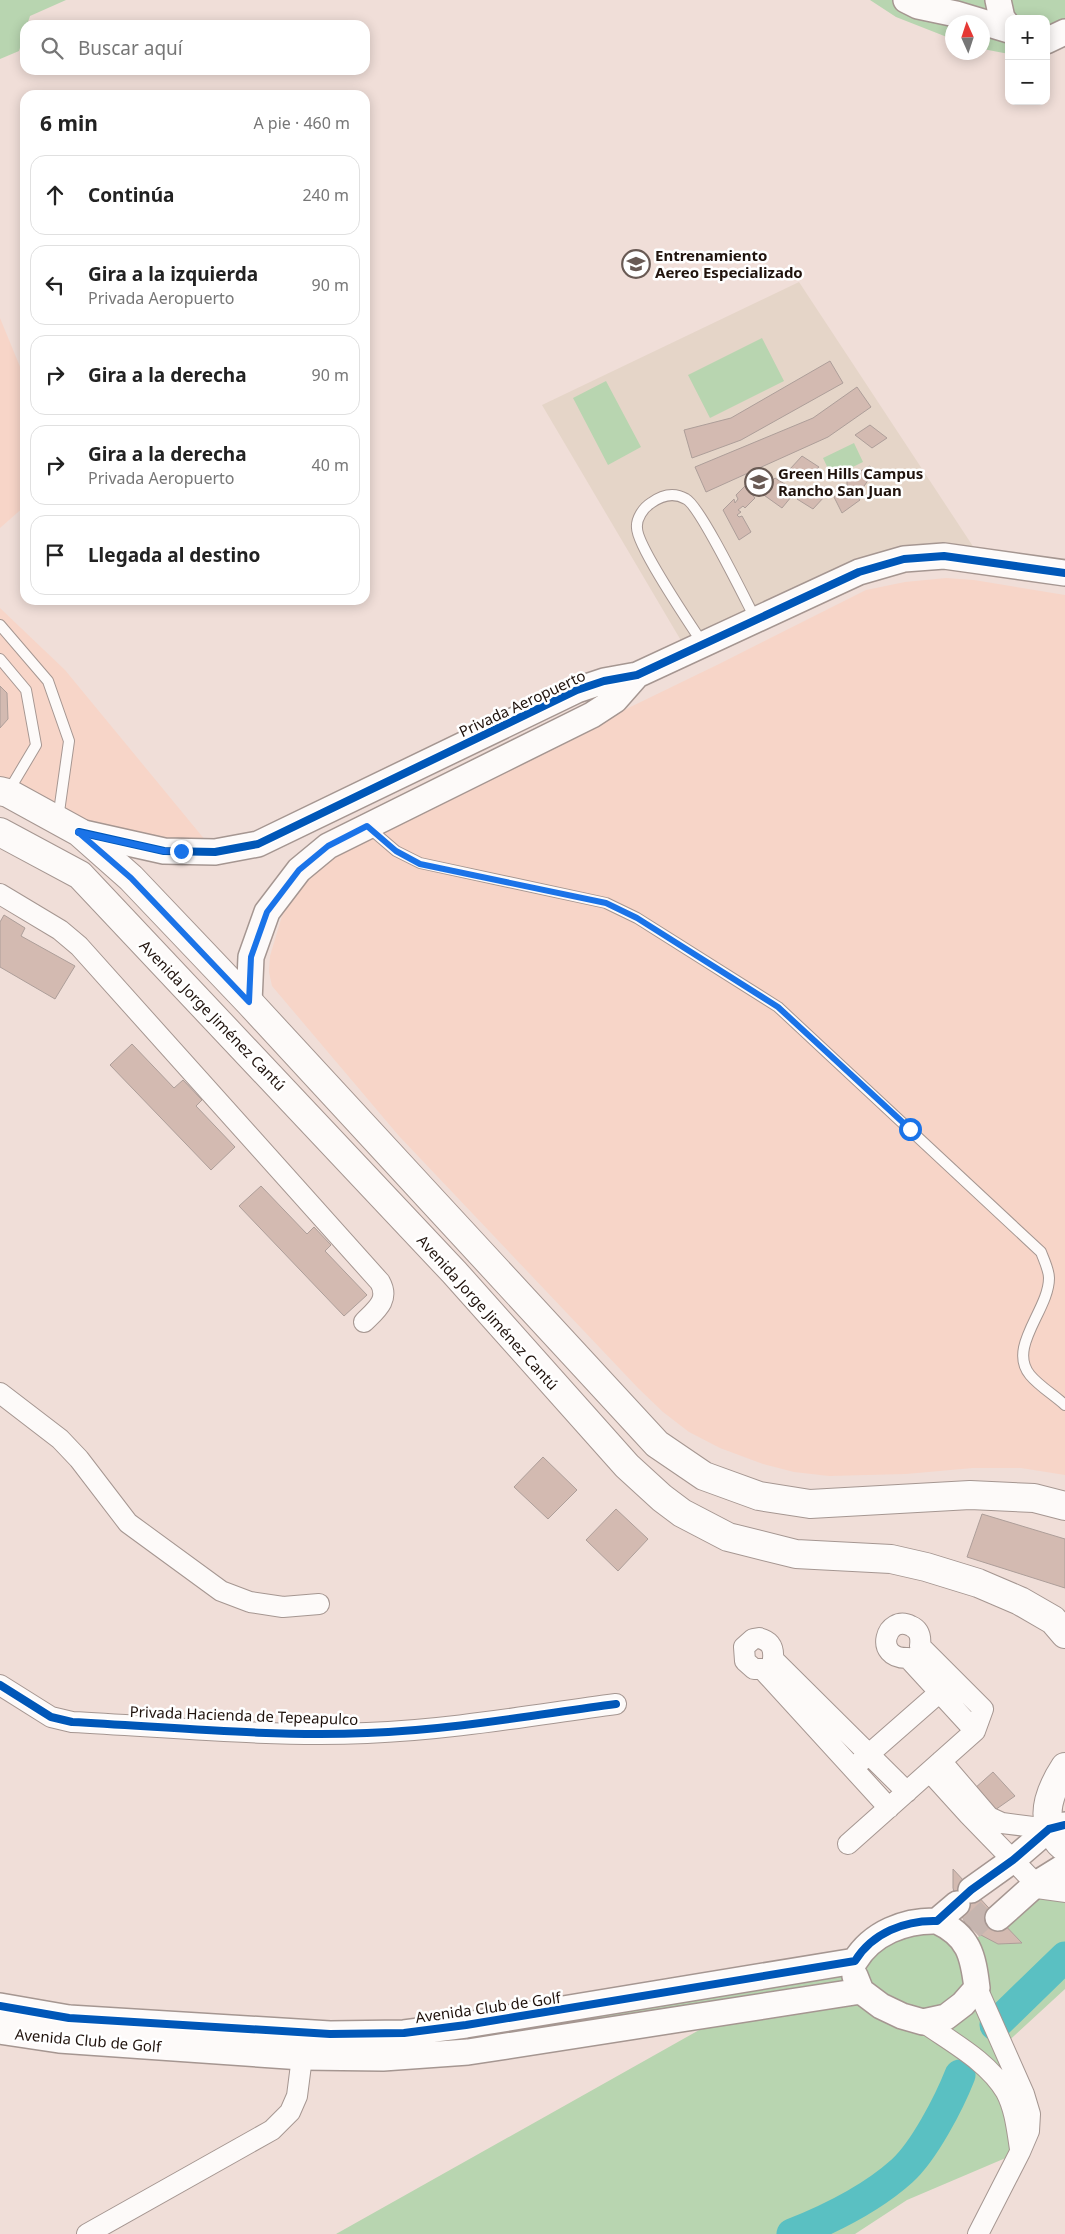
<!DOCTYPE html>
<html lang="es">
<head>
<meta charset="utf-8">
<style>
	:root { --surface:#fff; --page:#f2f2f2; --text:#222; --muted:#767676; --line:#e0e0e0 }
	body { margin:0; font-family:"Noto Sans",sans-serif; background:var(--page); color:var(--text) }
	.controls { position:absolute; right:15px; top:15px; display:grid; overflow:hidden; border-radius:10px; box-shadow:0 2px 12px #0003 }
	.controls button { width:45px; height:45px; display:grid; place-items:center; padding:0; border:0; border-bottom:1px solid var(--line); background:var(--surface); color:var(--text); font:25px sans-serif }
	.compass { position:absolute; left:945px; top:15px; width:45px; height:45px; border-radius:50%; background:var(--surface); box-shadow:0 2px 12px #0003; rotate:357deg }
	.stop { position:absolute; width:15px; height:15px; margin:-11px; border:4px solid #1a73e8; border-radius:50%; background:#fff }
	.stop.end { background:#1a73e8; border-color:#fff; box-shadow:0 1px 5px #0008 }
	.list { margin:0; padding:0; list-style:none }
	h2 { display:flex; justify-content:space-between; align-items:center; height:65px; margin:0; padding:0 20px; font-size:21px }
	h2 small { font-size:16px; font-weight:400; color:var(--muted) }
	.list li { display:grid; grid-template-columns:32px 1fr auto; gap:15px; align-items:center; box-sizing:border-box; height:80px; margin:0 10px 10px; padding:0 10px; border:1px solid var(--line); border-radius:15px }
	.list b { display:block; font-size:19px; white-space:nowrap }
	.list p { margin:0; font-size:16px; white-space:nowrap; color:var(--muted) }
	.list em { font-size:16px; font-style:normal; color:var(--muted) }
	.icon { flex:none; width:28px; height:28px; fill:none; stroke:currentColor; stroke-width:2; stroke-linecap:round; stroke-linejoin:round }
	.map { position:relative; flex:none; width:1065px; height:2234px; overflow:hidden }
	.search { position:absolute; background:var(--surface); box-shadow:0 2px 12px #0003; left:20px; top:20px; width:350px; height:55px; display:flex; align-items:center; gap:12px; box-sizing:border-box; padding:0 18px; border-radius:15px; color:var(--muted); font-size:19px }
	.panel { position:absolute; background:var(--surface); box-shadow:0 2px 12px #0003; left:20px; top:90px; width:350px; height:515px; border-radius:15px }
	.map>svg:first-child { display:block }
	.built { fill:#f7d5c8 }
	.education { fill:#e5d5c8 }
	.green { fill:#b8d5b0 }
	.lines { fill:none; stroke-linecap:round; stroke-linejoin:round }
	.river { stroke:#5ac0c2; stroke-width:31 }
	.building { fill:#d3bab1; stroke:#ad9e99 }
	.tertiary-tunnel { stroke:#c6b5af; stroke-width:25; stroke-dasharray:25 12; stroke-linecap:butt }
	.service-casing { stroke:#a59691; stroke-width:12 }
	.minor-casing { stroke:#a59691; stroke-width:22 }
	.tertiary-casing { stroke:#a59691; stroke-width:28 }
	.secondary-casing { stroke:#a59691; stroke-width:30 }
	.service { stroke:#fdfaf9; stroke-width:10 }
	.minor { stroke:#fdfaf9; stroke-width:20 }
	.tertiary { stroke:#fdfaf9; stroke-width:25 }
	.secondary { stroke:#fdfaf9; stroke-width:28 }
	.cycleway-casing { stroke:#fff; stroke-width:11 }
	.cycleway { stroke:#0057b8; stroke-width:8 }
	.route { stroke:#1a73e8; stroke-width:6 }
	.labels { text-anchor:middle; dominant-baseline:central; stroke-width:5; stroke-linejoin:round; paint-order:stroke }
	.poi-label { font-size:15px; font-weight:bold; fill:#20130d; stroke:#fff; text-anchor:start }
	.street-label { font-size:15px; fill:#20130d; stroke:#fff }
</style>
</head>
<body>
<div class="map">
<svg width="1065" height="2234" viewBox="0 0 1065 2234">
	<rect width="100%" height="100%" fill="#f0ded8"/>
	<!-- built -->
	<path class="built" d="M0,318L25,379V506L0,528Z
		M946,578L974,580L1065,595V1475L1021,1468H973L906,1474L829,1476L794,1472L763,1464L720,1448L689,1432L663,1412L638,1388L399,1136L272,986L269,972L270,956L282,916L300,888L328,861L373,832L721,663L866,590L905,582Z
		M0,608L65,670L215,852L164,851L0,791Z"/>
	<!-- education -->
	<path class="education" d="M799,282L982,560L904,559L686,649L542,405Z"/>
	<!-- green -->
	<path class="green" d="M0,0H66L30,16L27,25H25V32L19,51L0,59Z
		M870,0H1065V42L1046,53V19H1009V54L983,49L982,22H952V39L896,17Z
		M762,338L784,381L710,418L688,375Z
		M606,381L641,447L608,465L573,398Z
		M854,443L863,462L832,477L823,458Z
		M1036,1885L1065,1889V1989L1002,2047L1020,2152L907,2200L855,2234H336L733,2011L468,2052L0,2031V2006L330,2034L854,1961L920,1920L968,1946Z"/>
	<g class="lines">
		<!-- river -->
		<path class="river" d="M995,2025L1065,1957
			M792,2234C830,2219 872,2198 902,2171C924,2151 949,2103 960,2075"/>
	</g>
	<!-- building -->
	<path class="building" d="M830,361L843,383L741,440L692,458L684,430L731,418Z
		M857,387L871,407L828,437L706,492L695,467L813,418Z
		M870,425L887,438L872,448L855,435Z
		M802,456L819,467L805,479L790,469Z
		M870,466L874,472L857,496L860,500L842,513L834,497L847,488V478Z
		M775,478L796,491L782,508L761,493Z
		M745,486L755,498L745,508L743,506L738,510L741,512L737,515L739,517L742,516L751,532L739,540L723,510L734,499L735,503L738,499L736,495Z
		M808,487L825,496L813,509L797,499Z
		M0,686L7,693L8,719L0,728Z
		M4,915L25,928L21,936L75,966L55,999L0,967V922Z
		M132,1044L174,1088L183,1080L202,1100L196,1106L235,1147L211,1170L110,1065Z
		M261,1186L307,1234L314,1227L331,1245L325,1251L367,1295L344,1316L239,1206Z
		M543,1457L577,1490L548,1519L514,1487Z
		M616,1509L648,1539L618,1571L586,1540Z
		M982,1514L1065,1539V1588L967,1557Z
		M993,1772L1015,1796L995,1810L974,1789Z
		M953,1869L998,1918L1022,1943L998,1944L979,1934L965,1923L957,1904L953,1888Z"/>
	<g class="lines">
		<!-- tertiary-tunnel -->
		<path class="tertiary-tunnel" d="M971,1928L990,1910"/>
		<defs>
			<path id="service" d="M0,625L48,681L69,741L58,819
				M703,644C690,624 637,546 637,528C636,519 643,508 651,503C662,495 674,492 686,499C700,506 746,601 756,620
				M0,659L26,690L36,745L8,792
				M368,827L396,851L420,863L606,903L637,918L778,1007L1041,1252C1044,1260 1049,1270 1049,1278C1049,1310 1007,1347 1030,1375C1039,1386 1054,1395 1065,1405"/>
			<path id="minor" d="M0,894L60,930L79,946L380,1282C390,1300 376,1310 364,1322
				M0,1393L60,1439L79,1459L128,1523L221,1591L250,1602L283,1607L319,1604
				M0,1685L51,1717L72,1722C170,1727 269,1737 367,1733C450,1730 533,1715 616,1704
				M941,1761L989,1817L1002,1823L1049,1829
				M860,1762L949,1684
				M930,1772L969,1815L1036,1884
				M889,1808L762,1669H754L745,1661L744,1647L753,1639L759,1638C771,1641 774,1648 773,1659L907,1792
				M848,1844L975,1731L983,1709L920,1646C921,1638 920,1630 911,1626C886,1613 872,1659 908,1658L975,1731
				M977,1988L1024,2094L1030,2114L1029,2131L1020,2152L978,2234
				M923,2022C951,2042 988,2061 1006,2092C1015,2109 1017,2130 1020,2149
				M87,2234L272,2130L290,2112L297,2096L302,2057"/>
			<path id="tertiary" d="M906,0L918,6L956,14L1009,30
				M998,0L1002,18L1009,27
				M1046,41L1065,32
				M79,832L164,851L215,852L258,844L577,690L604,681L637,675L859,572L904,559L944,556L1065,573
				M249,1002L251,957L267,912L299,870L328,846L592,715L615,700L637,675
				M971,1890L1013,1860L1049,1829L1065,1825
				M998,1918L1036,1884L1065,1866
				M855,1976L861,1991L881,2006L902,2016L923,2022L946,2017L963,2004L977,1988C973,1955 969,1936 937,1921
				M0,2006L69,2018L330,2034L404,2033L466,2025L855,1961C872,1933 905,1920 937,1921L957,1904
				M0,2031L59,2040L302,2057L383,2058L468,2052L861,1991"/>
			<path id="secondary" d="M0,791L8,793L79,832L131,878L249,1002L657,1444L704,1476L759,1496L810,1504L970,1495L1034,1498L1065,1506
				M0,832L80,875L454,1272L627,1466L662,1498L682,1513L728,1537L796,1554L891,1559L926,1567L978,1583L1020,1601L1053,1620L1065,1634
				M1065,1767C1052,1787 1039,1815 1055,1836C1058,1841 1060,1845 1065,1847
				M1036,1884L1065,1888"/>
		</defs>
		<!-- service casing -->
		<use href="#service" class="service-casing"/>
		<!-- minor casing -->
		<use href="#minor" class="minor-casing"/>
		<!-- tertiary casing -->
		<use href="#tertiary" class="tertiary-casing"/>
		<!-- secondary casing -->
		<use href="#secondary" class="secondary-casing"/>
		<!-- service -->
		<use href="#service" class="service"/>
		<!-- minor -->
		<use href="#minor" class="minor"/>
		<!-- tertiary -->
		<use href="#tertiary" class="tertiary"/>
		<!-- secondary -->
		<use href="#secondary" class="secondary"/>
		<defs>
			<path id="cycleway" d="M79,832L164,851L215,852L258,844L577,690L604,681L637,675L859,572L904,559L944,556L1065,573
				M0,1685L51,1717L72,1722C170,1727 269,1737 367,1733C450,1730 533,1715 616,1704
				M0,2006L69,2018L330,2034L404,2033L466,2025L855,1961C872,1933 905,1920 937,1921L971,1890L1013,1860L1049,1829L1065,1825"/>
		</defs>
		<!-- cycleway casing -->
		<use href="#cycleway" class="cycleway-casing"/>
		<!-- cycleway -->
		<use href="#cycleway" class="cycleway"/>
	</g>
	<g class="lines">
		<!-- route -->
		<path class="route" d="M181,851H164L78,832L131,878L249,1002L251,957L267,912L299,870L328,846L367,826L396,851L420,864L606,903L637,918L778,1007L910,1129"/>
	</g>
	<!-- icons -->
	<defs>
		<symbol id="university-ring" viewBox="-11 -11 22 22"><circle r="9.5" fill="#fff" stroke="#695a54" stroke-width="1.5"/><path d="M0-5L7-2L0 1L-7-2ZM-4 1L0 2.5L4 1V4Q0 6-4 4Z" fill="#695a54"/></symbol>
		<symbol id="school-ring" viewBox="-11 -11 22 22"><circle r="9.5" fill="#fff" stroke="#695a54" stroke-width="1.5"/><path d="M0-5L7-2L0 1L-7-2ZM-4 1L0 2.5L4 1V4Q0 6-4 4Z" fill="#695a54"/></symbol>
	</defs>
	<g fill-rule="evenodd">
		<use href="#university-ring" x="620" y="248" width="32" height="32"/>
		<use href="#school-ring" x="743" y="466" width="32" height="32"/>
	</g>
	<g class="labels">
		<!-- poi labels -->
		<g class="poi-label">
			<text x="655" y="255">Entrenamiento<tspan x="655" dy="17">Aereo Especializado</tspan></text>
			<text x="778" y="473">Green Hills Campus<tspan x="778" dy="17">Rancho San Juan</tspan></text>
		</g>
		<!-- street labels -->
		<g class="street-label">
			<text transform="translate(522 703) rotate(-25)">Privada Aeropuerto</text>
			<text transform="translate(213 1015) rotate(46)">Avenida Jorge Jiménez Cantú</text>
			<text transform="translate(488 1312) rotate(48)">Avenida Jorge Jiménez Cantú</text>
			<text transform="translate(244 1715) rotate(2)">Privada Hacienda de Tepeapulco</text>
			<text transform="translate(488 2007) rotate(-8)">Avenida Club de Golf</text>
			<text transform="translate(88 2040) rotate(5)">Avenida Club de Golf</text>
		</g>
	</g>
</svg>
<div class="controls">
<button>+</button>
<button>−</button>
</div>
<svg class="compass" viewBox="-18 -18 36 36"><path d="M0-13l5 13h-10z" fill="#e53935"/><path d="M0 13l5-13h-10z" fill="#767676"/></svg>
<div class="stop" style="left:910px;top:1129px"></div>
<div class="stop end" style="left:181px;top:851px"></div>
<div class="search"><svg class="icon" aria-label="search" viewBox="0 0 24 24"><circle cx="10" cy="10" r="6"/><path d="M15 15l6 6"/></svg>Buscar aquí</div>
<section class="panel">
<h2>6 min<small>A pie · 460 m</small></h2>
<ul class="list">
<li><svg class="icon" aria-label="ahead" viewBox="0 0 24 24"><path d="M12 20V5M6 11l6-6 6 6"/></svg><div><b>Continúa</b></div><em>240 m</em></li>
<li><svg class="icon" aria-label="left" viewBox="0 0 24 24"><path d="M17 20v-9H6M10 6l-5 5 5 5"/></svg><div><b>Gira a la izquierda</b><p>Privada Aeropuerto</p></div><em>90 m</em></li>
<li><svg class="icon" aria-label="right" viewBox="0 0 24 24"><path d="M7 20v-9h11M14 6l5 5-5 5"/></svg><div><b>Gira a la derecha</b></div><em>90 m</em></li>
<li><svg class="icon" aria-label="right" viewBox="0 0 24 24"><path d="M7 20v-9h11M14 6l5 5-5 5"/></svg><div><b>Gira a la derecha</b><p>Privada Aeropuerto</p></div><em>40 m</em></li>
<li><svg class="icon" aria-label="arrive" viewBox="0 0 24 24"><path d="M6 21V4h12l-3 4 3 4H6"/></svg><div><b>Llegada al destino</b></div></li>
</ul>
</section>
</div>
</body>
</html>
